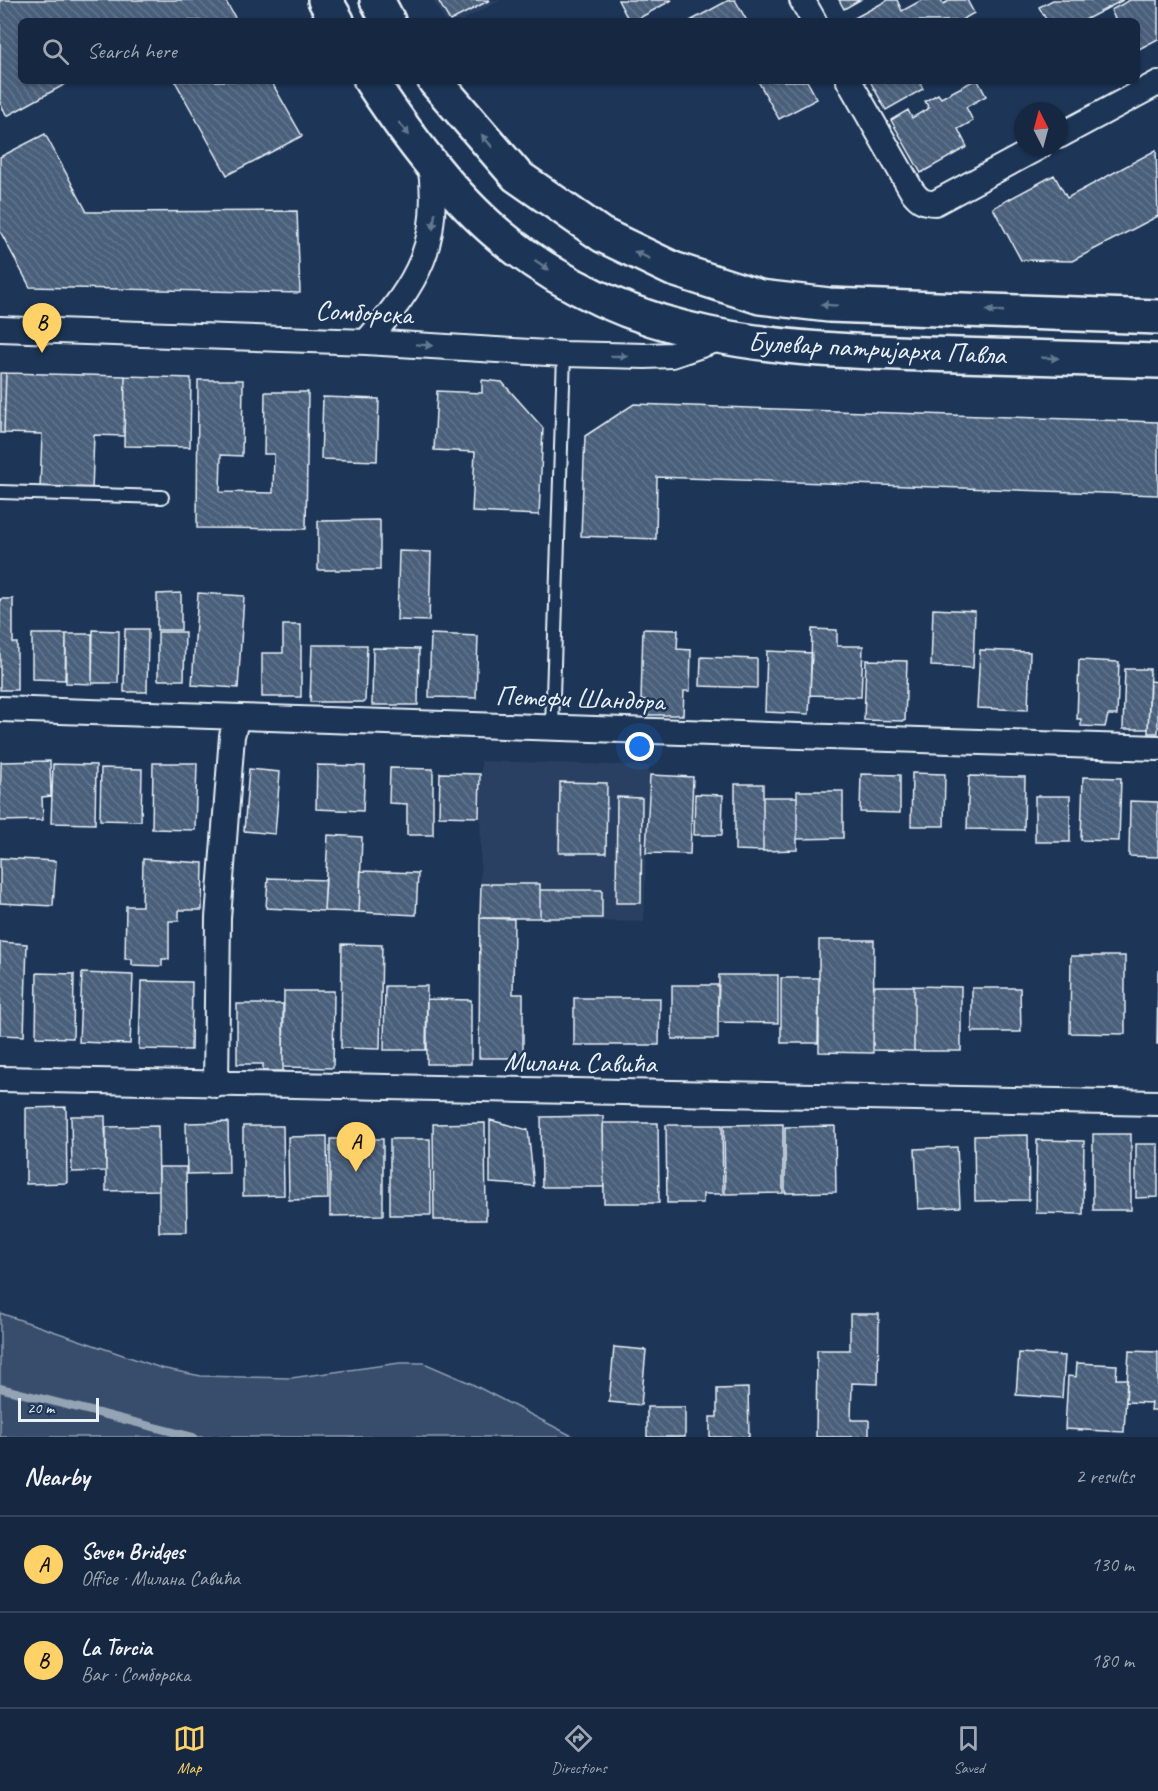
<!DOCTYPE html>
<html lang="en">
<head>
<meta charset="utf-8">
<style>
	:root { --surface:#162841; --page:#1f3048; --text:#f1f3f6; --muted:#9ea6b1; --line:#35445a; --accent:#ffd166 }
	body { margin:0; font-family:Caveat,sans-serif; background:var(--page); color:var(--text) }
	.compass { position:absolute; left:1014px; top:102px; width:54px; height:54px; border-radius:50%; background:var(--surface); box-shadow:0 2px 4px #0004; rotate:354deg }
	.scale { position:absolute; left:18px; bottom:15px; width:81px; box-sizing:border-box; padding-left:6px; border:3px solid #e8f1f8; border-top:0; font-size:16px; line-height:21px; white-space:nowrap; color:#e8f1f8; -webkit-text-stroke:4px #1d3557; paint-order:stroke }
	.you { position:absolute; left:640px; top:747px; width:21px; height:21px; margin:-15px; border:4px solid #fff; border-radius:50%; background:#1a73e8; box-shadow:0 0 0 9px #1a73e833 }
	.badge { display:grid; place-items:center; width:39px; height:39px; border-radius:50%; background:var(--accent); color:#111; font-size:20px; font-weight:700 }
	.pin { position:absolute; translate:-50% -50px; filter:drop-shadow(0 2px 3px #0008) }
	.pin::after { content:''; position:absolute; top:32px; width:21px; height:18px; background:inherit; clip-path:polygon(0 0,100% 0,50% 100%) }
	.list { margin:0; padding:0; list-style:none }
	h2 { display:flex; justify-content:space-between; align-items:center; height:78px; margin:0; padding:0 24px; font-size:26px }
	h2 small { font-size:20px; font-weight:400; color:var(--muted) }
	.list li { display:grid; grid-template-columns:39px 1fr auto; gap:18px; align-items:center; box-sizing:border-box; height:96px; padding:0 24px; border-top:2px solid var(--line) }
	.list b { display:block; font-size:22px; white-space:nowrap }
	.list p { margin:0; font-size:20px; white-space:nowrap; color:var(--muted) }
	.list em { font-size:20px; font-style:normal; color:var(--muted) }
	.icon { flex:none; width:33px; height:33px; fill:none; stroke:currentColor; stroke-width:2; stroke-linecap:round; stroke-linejoin:round }
	.map { position:relative; flex:none; width:1158px; height:1437px; overflow:hidden }
	.search { position:absolute; background:var(--surface); box-shadow:0 2px 4px #0004; left:18px; right:18px; top:18px; height:66px; display:flex; align-items:center; gap:15px; box-sizing:border-box; padding:0 21px; border-radius:9px; color:var(--muted); font-size:22px }
	.sheet { height:270px; background:var(--surface) }
	nav { display:flex; justify-content:space-around; align-items:center; box-sizing:border-box; height:84px; border-top:2px solid var(--line); background:var(--surface); font-size:16px; color:var(--muted) }
	nav a { display:grid; justify-items:center; gap:3px }
	nav .on { color:var(--accent) }
	.map>svg:first-child { display:block }
	.built { fill:#2a4162 }
	.green { fill:#374d6c; stroke:#909fb2; stroke-width:1.5 }
	.lines { fill:none; stroke-linecap:round; stroke-linejoin:round }
	.stream { stroke:#95a4b5; stroke-width:8 }
	.building { fill:url(#building-back-hatch); stroke:#e8f1f8; stroke-width:1.5 }
	.lane-casing { stroke:#e8f1f8; stroke-width:16 }
	.street-casing { stroke:#e8f1f8; stroke-width:28 }
	.secondary-casing { stroke:#e8f1f8; stroke-width:38 }
	.lane { stroke:#1d3557; stroke-width:12 }
	.street { stroke:#1d3557; stroke-width:24 }
	.secondary { stroke:#1d3557; stroke-width:33 }
	.oneway { fill:#64778f }
	.labels { text-anchor:middle; dominant-baseline:central; stroke-width:5; stroke-linejoin:round; paint-order:stroke }
	.street-label { font-size:28px; fill:#e8f1f8; stroke:#1d3557 }
</style>
</head>
<body>
<div class="map">
<svg width="1158" height="1437" viewBox="0 0 1158 1437">
	<defs>
		<pattern id="building-back-hatch" width="6" height="6" patternUnits="userSpaceOnUse" patternTransform="scale(1.5)"><rect width="6" height="6" fill="#495e7a"/><path d="M-1 5l2 2M0 0l6 6M5-1l2 2" fill="none" stroke="#63768e"/></pattern>
	</defs>
	<rect width="100%" height="100%" fill="#1d3557"/>
	<filter id="ink" filterUnits="userSpaceOnUse"><feTurbulence type="fractalNoise" baseFrequency=".0167" numOctaves="2"/><feDisplacementMap in="SourceGraphic" scale="12" xChannelSelector="R" yChannelSelector="G"/><feConvolveMatrix kernelMatrix="1 2 1 2 8 2 1 2 1" color-interpolation-filters="sRGB"/></filter>
	<g filter="url(#ink)">
		<!-- built -->
		<path class="built" d="M433,0H501L461,21H445Z
			M481,761L649,766L644,922L480,918Z"/>
		<!-- green -->
		<path class="green" d="M0,1313L161,1368L201,1376L291,1378L400,1363H424L470,1383L574,1437H0Z"/>
		<g class="lines">
			<!-- stream -->
			<path class="stream" d="M0,1388L193,1437"/>
		</g>
		<!-- building -->
		<path class="building" d="M0,0H225L237,21H21V81H71L7,116L0,103Z
			M438,0H490L450,21Z
			M618,0H672L634,21H629Z
			M729,0H735L747,21H690Z
			M839,0H860L844,9Z
			M888,0H897L902,11L922,0H941L943,4L951,0H967L974,13L960,21H849Z
			M1053,0H1123L1083,21H1047L1039,7Z
			M1130,0H1158V39L1137,50V21H1116L1111,10Z
			M175,81H271L302,136L227,175Z
			M758,81H807L817,99L779,119Z
			M870,81H919L923,89L886,110Z
			M973,81H978L986,96L966,107L973,121L958,129L967,147L921,173L891,120L908,110L912,118L929,108L925,101L938,94L941,98Z
			M45,134L87,212L297,211L300,293L30,287L0,231V157Z
			M1156,150L1158,216L1072,261L1021,260L993,208L1054,175L1067,198Z
			M0,373H6L4,433H0Z
			M6,373L125,376L124,436L94,435L92,490L40,489L42,434L4,433Z
			M125,376L191,378L190,447L124,446Z
			M198,380H243L242,456L221,455L220,492L273,493L274,454H264L265,392H308L306,529L197,528Z
			M482,380L502,382L543,428L539,515L472,512L475,452L434,450L437,391L482,393Z
			M323,397L379,399L377,461L321,459Z
			M634,404L1158,422V495L657,477L656,539L581,536L585,436Z
			M380,520V570H318V521Z
			M399,551L431,552L429,621L397,620Z
			M181,593V630H157V594Z
			M198,593L244,596L238,688L192,685Z
			M0,599H13V643H17V690H0Z
			M933,609L975,611L973,668L931,666Z
			M283,625H301V697H262V653H283Z
			M125,629H148L147,692H124Z
			M643,629L678,630L677,649L691,650L690,691H684L683,715H645L646,700H641Z
			M812,629L837,630V646H863L861,697L810,695Z
			M93,630L119,631L118,683H92Z
			M158,632H185L184,680H158Z
			M32,634H66L65,680L32,679Z
			M66,634H92V684L66,683Z
			M431,634L478,636L476,698L429,697Z
			M312,645H367L365,702H310Z
			M373,648L419,649L418,705H372Z
			M980,650L1030,652L1028,710L977,708Z
			M767,651L812,653L809,714L765,712Z
			M701,657L757,659V688L700,686Z
			M866,660L907,661L905,721L864,720Z
			M1079,660L1119,662L1117,715H1108L1105,727L1081,726V719H1077Z
			M1125,669H1150L1148,729H1123Z
			M1150,681L1158,682V733H1148Z
			M50,761L51,796L42,797L43,820L0,821L1,762Z
			M153,763H197L195,830L152,829Z
			M53,764L96,765L95,824L51,823Z
			M317,765L365,766L363,811L316,809Z
			M101,768L142,769L141,821L100,820Z
			M390,768L433,769V835H407V804L389,803Z
			M249,769L280,772L275,834L244,831Z
			M440,773L480,774L479,817L439,816Z
			M912,773L945,774L944,826H911Z
			M861,774L900,775V813L860,812Z
			M650,775L693,777L690,854L646,853Z
			M969,776L1025,777L1024,830L967,829Z
			M1083,777L1121,778L1119,841L1081,840Z
			M560,782L607,783L606,853H559Z
			M735,784H763V851L735,850Z
			M797,791H843V838L797,839Z
			M695,794L723,795L722,835H694Z
			M1035,796H1070V842H1035Z
			M617,797L642,798L641,903H616Z
			M763,797H797V850L763,851Z
			M1130,801L1158,802V857L1129,856Z
			M328,835L362,837L359,912L324,911Z
			M0,858L56,861L53,906L0,903Z
			M143,859L203,863L202,910H179V921H169V959H162V966L132,965V959H125L126,906H142Z
			M361,871L418,873L416,915L359,912Z
			M268,878L326,880L324,911L266,908Z
			M481,884H540V918H480Z
			M540,890H602V918H540Z
			M480,918L514,919L513,994H523V1058H479Z
			M819,940H874L873,1053L819,1052Z
			M0,942L27,944L24,1036L0,1035Z
			M342,944L382,945L380,1049L341,1048Z
			M1071,956H1125V1034L1070,1033Z
			M1158,970V1044H1157Z
			M37,973L74,974L73,1038L36,1037Z
			M82,973L133,975L130,1044L79,1042Z
			M719,975H778V1023L718,1022Z
			M781,978H819L818,1043H781Z
			M141,981L192,982L191,1050L139,1049Z
			M672,985H718V1039H672Z
			M385,986H427L426,1050H384Z
			M874,986H914V1051L873,1050Z
			M914,986L961,987V1051H914Z
			M972,988H1020L1021,1032H972Z
			M284,991H334L333,1068L283,1067Z
			M574,998H660L659,1045H574Z
			M427,999L471,1000V1064H427Z
			M237,1004H283V1071H263V1064H237Z
			M66,1107L67,1183L26,1184V1108Z
			M71,1116H105L106,1171L72,1172Z
			M603,1116L604,1187H542L541,1117Z
			M490,1120L528,1130L534,1186L490,1183Z
			M228,1122L229,1173L187,1174L186,1123Z
			M485,1123L486,1220H434L433,1124Z
			M603,1123H658L659,1203H604Z
			M783,1124V1193L725,1194L724,1125Z
			M666,1125H722L723,1194H703V1203H667Z
			M158,1126L159,1190L106,1191V1127Z
			M243,1126H283L284,1195L243,1196Z
			M835,1126L836,1192L785,1193V1127Z
			M1093,1134H1131V1210H1093Z
			M1028,1135L1029,1200L975,1201L974,1136Z
			M327,1136L328,1199L289,1200L288,1137Z
			M330,1139H383V1215L330,1216Z
			M390,1139H430L431,1215H390Z
			M1037,1140L1084,1141L1083,1214L1036,1213Z
			M1136,1144H1158V1197L1136,1198Z
			M957,1147L960,1207L918,1209L915,1149Z
			M159,1167H186L187,1232H159Z
			M850,1314H879L878,1384L852,1383L851,1420H869V1437H816L817,1350H850Z
			M614,1347L646,1350L641,1405L609,1402Z
			M1129,1351L1158,1352V1410H1151L1152,1403L1126,1402Z
			M1019,1353L1065,1356L1062,1398L1016,1395Z
			M1077,1363L1117,1365L1116,1379H1127L1124,1432L1065,1429L1068,1376L1076,1377Z
			M748,1388L749,1437H710V1417H717V1389Z
			M647,1407H685V1437H647Z"/>
		<g class="lines">
			<defs>
				<path id="lane" d="M0,492L162,497
					M552,727L564,354"/>
				<path id="street" d="M802,0L814,21
					M849,81L912,191C919,200 923,203 935,203L1039,147
					M1059,136L1158,83
					M0,329L366,342L564,354L645,356L672,355L722,338
					M366,342C418,282 442,244 430,162
					M0,709L1158,748
					M0,1079L1158,1103
					M216,1085L218,918L232,736L237,717"/>
				<path id="secondary" d="M325,0L337,21
					M377,0L388,21
					M371,81C408,137 456,202 509,243C634,342 774,349 926,354C1004,356 1081,358 1158,361
					M435,81L517,176L602,235L673,269L760,297L829,305L1158,317"/>
			</defs>
			<!-- lane casing -->
			<use href="#lane" class="lane-casing"/>
			<!-- street casing -->
			<use href="#street" class="street-casing"/>
			<!-- secondary casing -->
			<use href="#secondary" class="secondary-casing"/>
			<!-- lane -->
			<use href="#lane" class="lane"/>
			<!-- street -->
			<use href="#street" class="street"/>
			<!-- secondary -->
			<use href="#secondary" class="secondary"/>
		</g>
		<!-- one-way arrows -->
		<defs><path id="oneway-solid" d="M-6-.8H1V-3.2L6.5 0L1 3.2V.8H-6Z" transform="scale(1.5)"/></defs>
		<g class="oneway">
			<use href="#oneway-solid" transform="translate(404 129) rotate(52)"/>
			<use href="#oneway-solid" transform="translate(487 141) rotate(-130)"/>
			<use href="#oneway-solid" transform="translate(434 221) rotate(98)"/>
			<use href="#oneway-solid" transform="translate(642 255) rotate(-155)"/>
			<use href="#oneway-solid" transform="translate(542 265) rotate(34)"/>
			<use href="#oneway-solid" transform="translate(829 305) rotate(-175)"/>
			<use href="#oneway-solid" transform="translate(995 311) rotate(-178)"/>
			<use href="#oneway-solid" transform="translate(424 345) rotate(4)"/>
			<use href="#oneway-solid" transform="translate(619 356) rotate(1)"/>
			<use href="#oneway-solid" transform="translate(1050 358) rotate(2)"/>
		</g>
	</g>
	<g class="labels">
		<!-- street labels -->
		<g class="street-label">
			<text transform="translate(364 312) rotate(3)">Сомборска</text>
			<text transform="translate(877 348) rotate(3)">Булевар патријарха Павла</text>
			<text transform="translate(580 698) rotate(2)">Петефи Шандора</text>
			<text transform="translate(580 1062) rotate(1)">Милана Савића</text>
		</g>
	</g>
</svg>
<svg class="compass" viewBox="-18 -18 36 36"><path d="M0-13l5 13h-10z" fill="#e53935"/><path d="M0 13l5-13h-10z" fill="#9ea6b1"/></svg>
<div class="scale">20 m</div>
<div class="you"></div>
<div class="pin badge" style="left:356px;top:1172px">A</div>
<div class="pin badge" style="left:42px;top:353px">B</div>
<div class="search"><svg class="icon" aria-label="search" viewBox="0 0 24 24"><circle cx="10" cy="10" r="6"/><path d="M15 15l6 6"/></svg>Search here</div>
</div>
<section class="sheet">
<h2>Nearby<small>2 results</small></h2>
<ul class="list">
<li><span class="badge">A</span><div><b>Seven Bridges</b><p>Office · Милана Савића</p></div><em>130 m</em></li>
<li><span class="badge">B</span><div><b>La Torcia</b><p>Bar · Сомборска</p></div><em>180 m</em></li>
</ul>
</section>
<nav>
<a class="on"><svg class="icon" aria-label="map" viewBox="0 0 24 24"><path d="M3 6l6-2 6 2 6-2v14l-6 2-6-2-6 2zM9 4v14M15 6v14"/></svg>Map</a>
<a><svg class="icon" aria-label="directions" viewBox="0 0 24 24"><path d="M12 3l9 9-9 9-9-9zM9 14v-3h6M13 9l2 2-2 2"/></svg>Directions</a>
<a><svg class="icon" aria-label="saved" viewBox="0 0 24 24"><path d="M7 4h10v16l-5-4-5 4z"/></svg>Saved</a>
</nav>
</body>
</html>
